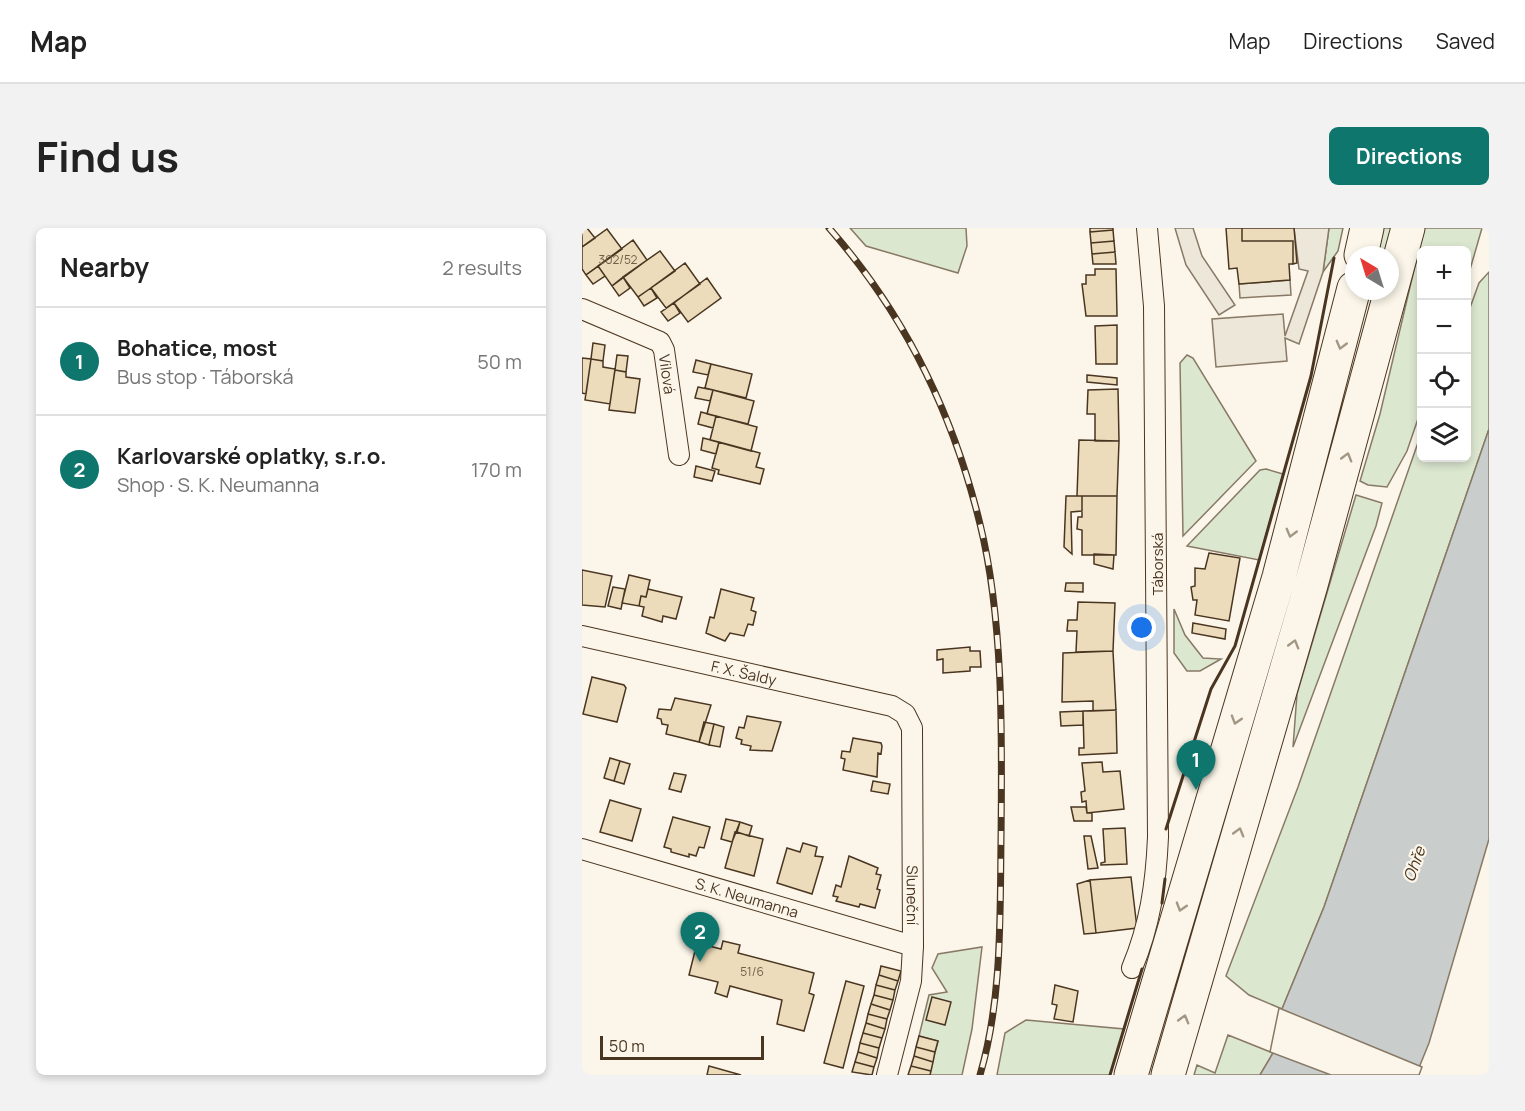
<!DOCTYPE html>
<html lang="en">
<head>
<meta charset="utf-8">
<style>
	:root { --surface:#fff; --page:#f2f2f2; --text:#222; --muted:#767676; --line:#e0e0e0; --accent:#0f766e }
	body { margin:0; font-family:Manrope,sans-serif; background:var(--page); color:var(--text) }
	.controls { position:absolute; right:18px; top:18px; display:grid; overflow:hidden; border-radius:9px; box-shadow:0 3px 9px #0003 }
	.controls button { width:54px; height:54px; display:grid; place-items:center; padding:0; border:0; border-bottom:2px solid var(--line); background:var(--surface); color:var(--text); font:30px sans-serif }
	.compass { position:absolute; left:763px; top:18px; width:54px; height:54px; border-radius:50%; background:var(--surface); box-shadow:0 3px 9px #0003; rotate:322deg }
	.scale { position:absolute; left:18px; bottom:15px; width:164px; box-sizing:border-box; padding-left:6px; border:3px solid #4a3520; border-top:0; font-size:16px; line-height:21px; white-space:nowrap; color:#4a3520; -webkit-text-stroke:4px #fbf6e9; paint-order:stroke }
	.you { position:absolute; left:560px; top:400px; width:21px; height:21px; margin:-15px; border:4px solid #fff; border-radius:50%; background:#1a73e8; box-shadow:0 0 0 9px #1a73e833 }
	.badge { display:grid; place-items:center; width:39px; height:39px; border-radius:50%; background:var(--accent); color:#fff; font-size:20px; font-weight:700 }
	.pin { position:absolute; translate:-50% -50px; filter:drop-shadow(0 2px 3px #0008) }
	.pin::after { content:''; position:absolute; top:32px; width:21px; height:18px; background:inherit; clip-path:polygon(0 0,100% 0,50% 100%) }
	.list { margin:0; padding:0; list-style:none }
	h2 { display:flex; justify-content:space-between; align-items:center; height:78px; margin:0; padding:0 24px; font-size:26px }
	h2 small { font-size:20px; font-weight:400; color:var(--muted) }
	.list li { display:grid; grid-template-columns:39px 1fr auto; gap:18px; align-items:center; box-sizing:border-box; height:108px; padding:0 24px; border-top:2px solid var(--line) }
	.list b { display:block; font-size:22px; white-space:nowrap }
	.list p { margin:0; font-size:20px; white-space:nowrap; color:var(--muted) }
	.list em { font-size:20px; font-style:normal; color:var(--muted) }
	.icon { flex:none; width:33px; height:33px; fill:none; stroke:currentColor; stroke-width:2; stroke-linecap:round; stroke-linejoin:round }
	.map { position:relative; flex:none; width:907px; height:847px; overflow:hidden; border-radius:9px }
	header { display:flex; align-items:center; gap:36px; box-sizing:border-box; height:84px; padding:0 30px; background:var(--surface); border-bottom:2px solid var(--line) }
	header strong { font-size:28px }
	nav { display:flex; gap:33px; margin-inline-start:auto; font-size:21px }
	.intro { display:flex; align-items:center; justify-content:space-between; box-sizing:border-box; height:144px; padding:0 36px }
	h1 { margin:0; font-size:42px }
	.button { padding:15px 27px; border-radius:9px; background:var(--accent); color:#fff; font-size:21px; font-weight:700 }
	main { display:flex; gap:36px; padding:0 36px }
	aside { flex:1; background:var(--surface); border-radius:9px; box-shadow:0 3px 9px #0003 }
	.map>svg:first-child { display:block }
	.green { fill:#dce7d0; stroke:#887966; stroke-width:1.5 }
	.parking { fill:#ede7d9; stroke:#887966; stroke-width:1.5 }
	.water { fill:#c9cecd; stroke:#887966; stroke-width:1.5 }
	.pier { fill:#fbf6e9; stroke:#887966; stroke-width:1.5 }
	.building { fill:#ecdcbc; stroke:#4a3520; stroke-width:1.5 }
	.lines { fill:none; stroke-linecap:round; stroke-linejoin:round }
	.minor-casing { stroke:#4a3520; stroke-width:22 }
	.trunk-casing { stroke:#4a3520; stroke-width:35 }
	.minor { stroke:#fbf6e9; stroke-width:20 }
	.trunk { stroke:#fbf6e9; stroke-width:33 }
	.rail-casing { stroke:#4a3520; stroke-width:7 }
	.rail { stroke:#fbf6e9; stroke-width:4.5; stroke-dasharray:14; stroke-linecap:butt }
	.wall { stroke:#4a3520; stroke-width:3 }
	.oneway { stroke:#a29684 }
	.labels { text-anchor:middle; dominant-baseline:central; stroke-width:4.5; stroke-linejoin:round; paint-order:stroke }
	.number-label { font-size:12px; fill:#725f47 }
	.street-label { font-size:15px; fill:#4a3520; stroke:#fbf6e9 }
	.water-label { font-size:16px; font-style:italic; fill:#4a3520; stroke:#fbf6e9 }
</style>
</head>
<body>
<header>
<strong>Map</strong>
<nav><a>Map</a><a>Directions</a><a>Saved</a></nav>
</header>
<div class="intro"><h1>Find us</h1><a class="button">Directions</a></div>
<main>
<aside>
<h2>Nearby<small>2 results</small></h2>
<ul class="list">
<li><span class="badge">1</span><div><b>Bohatice, most</b><p>Bus stop · Táborská</p></div><em>50 m</em></li>
<li><span class="badge">2</span><div><b>Karlovarské oplatky, s.r.o.</b><p>Shop · S. K. Neumanna</p></div><em>170 m</em></li>
</ul>
</aside>
<div class="map">
<svg width="907" height="847" viewBox="0 0 907 847">
	<rect width="100%" height="100%" fill="#fbf6e9"/>
	<!-- green -->
	<path class="green" d="M268,0H384L385,18L376,45L284,18Z
		M747,0H761L756,23L741,44Z
		M801,0H812L805,27H795Z
		M842,0H900L885,52L884,22H840L839,182L825,223L805,259L786,257L778,253L798,186Z
		M907,44V201L742,679L700,781L667,767L644,748L716,559L839,206L840,230H884L885,88L897,55Z
		M605,127L611,130L674,233L601,308L598,135Z
		M684,241L701,246L677,332L605,318L678,242Z
		M774,267L800,275L794,298L711,519L715,466Z
		M592,381L603,407L621,430L639,431L618,443H605L592,425Z
		M400,719L390,801L380,847H347L356,813L337,808L347,767L365,764L350,740L356,726Z
		M444,792L542,801L528,847H415L423,805Z
		M646,807L691,825L678,847H612L615,837L633,845Z"/>
	<!-- parking -->
	<path class="parking" d="M593,0H611L620,28L653,77L637,87L604,37Z
		M712,0H747L741,44L717,116L703,110L705,133L634,139L630,91L701,86L703,108L726,43L717,41Z
		M708,52L709,67L658,70L657,56Z"/>
	<!-- water -->
	<path class="water" d="M907,201V611L847,815L834,847H678L691,825L700,781L742,679Z"/>
	<!-- pier -->
	<path class="pier" d="M697,780L840,839L837,847H749L688,824Z"/>
	<!-- building -->
	<path class="building" d="M0,0H5L13,10L0,19Z
		M508,0H531V2L508,4Z
		M644,0H660V13H711V36H707L708,52L657,56L655,40L647,41Z
		M660,0H712L715,35L711,36V13H660Z
		M25,1L40,21L4,47L0,41V19Z
		M531,2L532,13L509,15L508,4Z
		M51,12L65,32L30,58L16,38Z
		M532,13L533,24L510,26L509,15Z
		M78,23L93,43L56,69L41,49Z
		M533,24L534,36H511L510,26Z
		M103,35L118,56L84,80L69,60Z
		M16,38L23,48L11,56L4,47Z
		M513,41H534L535,88H504L500,56H504V47H513Z
		M41,49L48,60L37,68L30,58Z
		M125,50L139,70L106,94L92,75Z
		M69,60L75,70L62,78L56,69Z
		M92,75L98,85L86,93L79,84Z
		M535,97V136H514L513,98Z
		M11,115L23,117L21,133L9,131Z
		M35,127L46,128L44,144L33,142Z
		M0,130L9,131L4,166L0,165Z
		M9,131L21,133V139L33,141L28,176L3,172Z
		M114,132L129,136L126,147L111,144Z
		M129,136L170,146L164,170L123,160Z
		M33,142L44,144V149L58,151L53,185L27,182Z
		M505,147L535,150V157L505,154Z
		M116,159L131,162L128,173L113,170Z
		M536,161L537,213H513V186H505L506,162Z
		M131,162L172,173L166,196L125,186Z
		M119,184L134,188L131,200L116,196Z
		M134,188L175,199L169,223L128,212Z
		M121,210L137,214L134,226L119,222Z
		M497,212L537,213L535,268H495Z
		M137,214L178,225L174,239L182,241L178,256L136,246L137,242L130,240Z
		M114,238L133,243L130,253L112,249Z
		M484,268H500V283L489,284L490,326L482,319Z
		M500,268H535L534,327H500V302L495,301L496,289H500Z
		M627,325L658,330L647,393L613,387L615,372H611L609,359L613,358V340L623,341Z
		M512,326L532,327L531,341L512,336Z
		M0,342L30,348L23,379L0,377Z
		M47,347L68,352L64,369L59,368L57,378L40,375Z
		M484,355H501V364L483,363Z
		M31,359L43,361L39,381L26,378Z
		M66,361L100,369L94,391L81,388L80,394L60,388L62,379L57,378L59,368L64,369Z
		M139,361L172,370L169,382L174,384L171,397L166,396L162,408L148,405L143,413L124,405L128,389L132,390Z
		M496,374L533,375L531,423L494,424L495,403H485L486,392H495Z
		M611,395L644,401L643,411L610,405Z
		M388,419V423H398L399,439H388V443L361,445V431L355,432V422Z
		M531,423L534,482L511,483V473L480,474L481,425Z
		M10,449L42,457L44,460L35,494L1,486Z
		M93,470L129,477L117,514L84,506L86,497L80,496L79,491L75,490L77,481L89,482Z
		M534,482L535,525L497,527V520H502L501,483Z
		M501,483V497L479,498L478,484Z
		M165,488L199,494L190,523L168,522L169,518L159,516L160,512L154,510L157,499L162,500Z
		M122,494L132,496L127,517L117,514Z
		M132,496L142,499L138,519L127,517Z
		M271,510L299,515L300,518L299,526L296,525L295,549L261,542L263,531L259,530L260,523L268,524Z
		M28,530L38,533L32,553L22,550Z
		M38,533L48,536L42,556L32,553Z
		M520,534L521,544L538,543L542,581L505,585L504,573L500,574L499,564L503,563L500,535Z
		M92,545L104,547L99,564L87,561Z
		M291,553L308,556L306,566L289,563Z
		M28,572L59,581L50,613L18,604Z
		M489,579H504L505,585H510V593H492Z
		M91,589L128,599L122,620L117,619L114,628L107,626V629L89,624V621L82,619Z
		M144,591L158,594L150,614L139,611Z
		M158,594L170,598L167,608L155,604Z
		M543,600L545,636L519,637V635L523,634L521,601Z
		M153,604L181,611L172,648L143,640Z
		M502,608H509L516,640L506,641Z
		M221,615L235,619L233,628L241,629L230,666L195,655L205,620L218,624Z
		M267,628L296,640L294,646L299,647L295,661L298,662L293,680L278,676L277,679L254,673L256,669L251,668L254,657L259,659Z
		M549,649L555,700L514,705L508,652Z
		M508,652L514,705L502,706L495,656Z
		M141,713L158,717L156,725L232,745L227,765L232,767L222,803L195,796L200,772L148,758L145,769L133,765L136,754L107,747L115,715L139,721Z
		M299,738L319,743L316,753L297,747Z
		M297,747L316,753L313,762L294,757Z
		M264,753L282,758L261,840L242,835Z
		M294,757L313,762L311,772L292,767Z
		M473,757L496,763L491,794L472,791L475,777L470,776Z
		M292,767L311,772L308,782L289,776Z
		M350,769L369,774L363,797L344,792Z
		M289,776L308,782L305,791L286,786Z
		M286,786L305,791L303,801L284,795Z
		M284,795L303,801L300,810L281,805Z
		M281,805L300,810L297,820L278,815Z
		M337,808L356,813L353,824L334,819Z
		M278,815L297,820L295,830L276,824Z
		M334,819L353,824L351,834L332,828Z
		M276,824L295,830L292,839L273,834Z
		M332,828L351,834L349,843L329,838Z
		M273,834L292,839L290,847L270,844Z
		M127,838L159,847H125Z
		M329,838L349,843L348,847H326Z"/>
	<g class="lines">
		<defs>
			<g id="minor">
				<path id="s1" d="M0,81L78,114L82,122L97,227"/>
				<path id="s2" d="M0,408L310,478L323,486L330,500L331,718L329,753L305,847"/>
				<path id="s3" d="M0,621L331,718"/>
				<path d="M550,740C568,697 574,656 576,609L572,78L565,0"/>
			</g>
			<path id="trunk" d="M779,27L785,0
				M549,847L697,349L772,60
				M586,847L729,357L826,0"/>
		</defs>
		<!-- minor casing -->
		<use href="#minor" class="minor-casing"/>
		<!-- trunk casing -->
		<use href="#trunk" class="trunk-casing"/>
		<!-- minor -->
		<use href="#minor" class="minor"/>
		<!-- trunk -->
		<use href="#trunk" class="trunk"/>
		<defs>
			<path id="rail" d="M247,0C322,85 371,185 398,296C422,393 420,512 419,612C418,690 420,772 398,847"/>
		</defs>
		<!-- rail casing -->
		<use href="#rail" class="rail-casing"/>
		<!-- rail -->
		<use href="#rail" class="rail"/>
		<!-- wall -->
		<path class="wall" d="M584,601L629,461L653,418L729,148L752,30
			M580,675L583,651
			M528,847L560,741"/>
	</g>
	<!-- one-way arrows -->
	<defs><path id="oneway-chevron" d="M-2-3.5L2.5 0L-2 3.5" fill="none" stroke-width="1.6" stroke-linecap="round" stroke-linejoin="round" transform="scale(1.5)"/></defs>
	<g class="oneway">
		<use href="#oneway-chevron" transform="translate(759 117) rotate(105)"/>
		<use href="#oneway-chevron" transform="translate(765 229) rotate(-74)"/>
		<use href="#oneway-chevron" transform="translate(709 305) rotate(105)"/>
		<use href="#oneway-chevron" transform="translate(712 416) rotate(-74)"/>
		<use href="#oneway-chevron" transform="translate(654 492) rotate(107)"/>
		<use href="#oneway-chevron" transform="translate(657 604) rotate(-74)"/>
		<use href="#oneway-chevron" transform="translate(599 679) rotate(107)"/>
		<use href="#oneway-chevron" transform="translate(602 791) rotate(-74)"/>
	</g>
	<g class="labels">
		<!-- number labels -->
		<g class="number-label">
			<text x="36" y="31">302/52</text>
			<text x="170" y="743">51/6</text>
		</g>
		<!-- street labels -->
		<g class="street-label">
			<text stroke="none"><textPath href="#s1" startOffset="118">Vilová</textPath></text>
			<text transform="translate(575 336) rotate(-90)">Táborská</text>
			<text stroke="none"><textPath href="#s2" startOffset="166">F. X. Šaldy</textPath></text>
			<text stroke="none"><textPath href="#s2" startOffset="516">Sluneční</textPath></text>
			<text stroke="none"><textPath href="#s3" startOffset="172">S. K. Neumanna</textPath></text>
		</g>
		<!-- water labels -->
		<g class="water-label">
			<text transform="translate(832 636) rotate(-70)">Ohře</text>
		</g>
	</g>
</svg>
<div class="controls">
<button>+</button>
<button>−</button>
<button><svg class="icon" aria-label="locate" viewBox="0 0 24 24"><circle cx="12" cy="12" r="6"/><path d="M12 2v4M12 18v4M2 12h4M18 12h4"/></svg></button>
<button><svg class="icon" aria-label="layers" viewBox="0 0 24 24"><path d="M12 4l9 5-9 5-9-5zM3 14l9 5 9-5"/></svg></button>
</div>
<svg class="compass" viewBox="-18 -18 36 36"><path d="M0-13l5 13h-10z" fill="#e53935"/><path d="M0 13l5-13h-10z" fill="#767676"/></svg>
<div class="scale">50 m</div>
<div class="you"></div>
<div class="pin badge" style="left:614px;top:562px">1</div>
<div class="pin badge" style="left:118px;top:734px">2</div>
</div>
</main>
</body>
</html>
